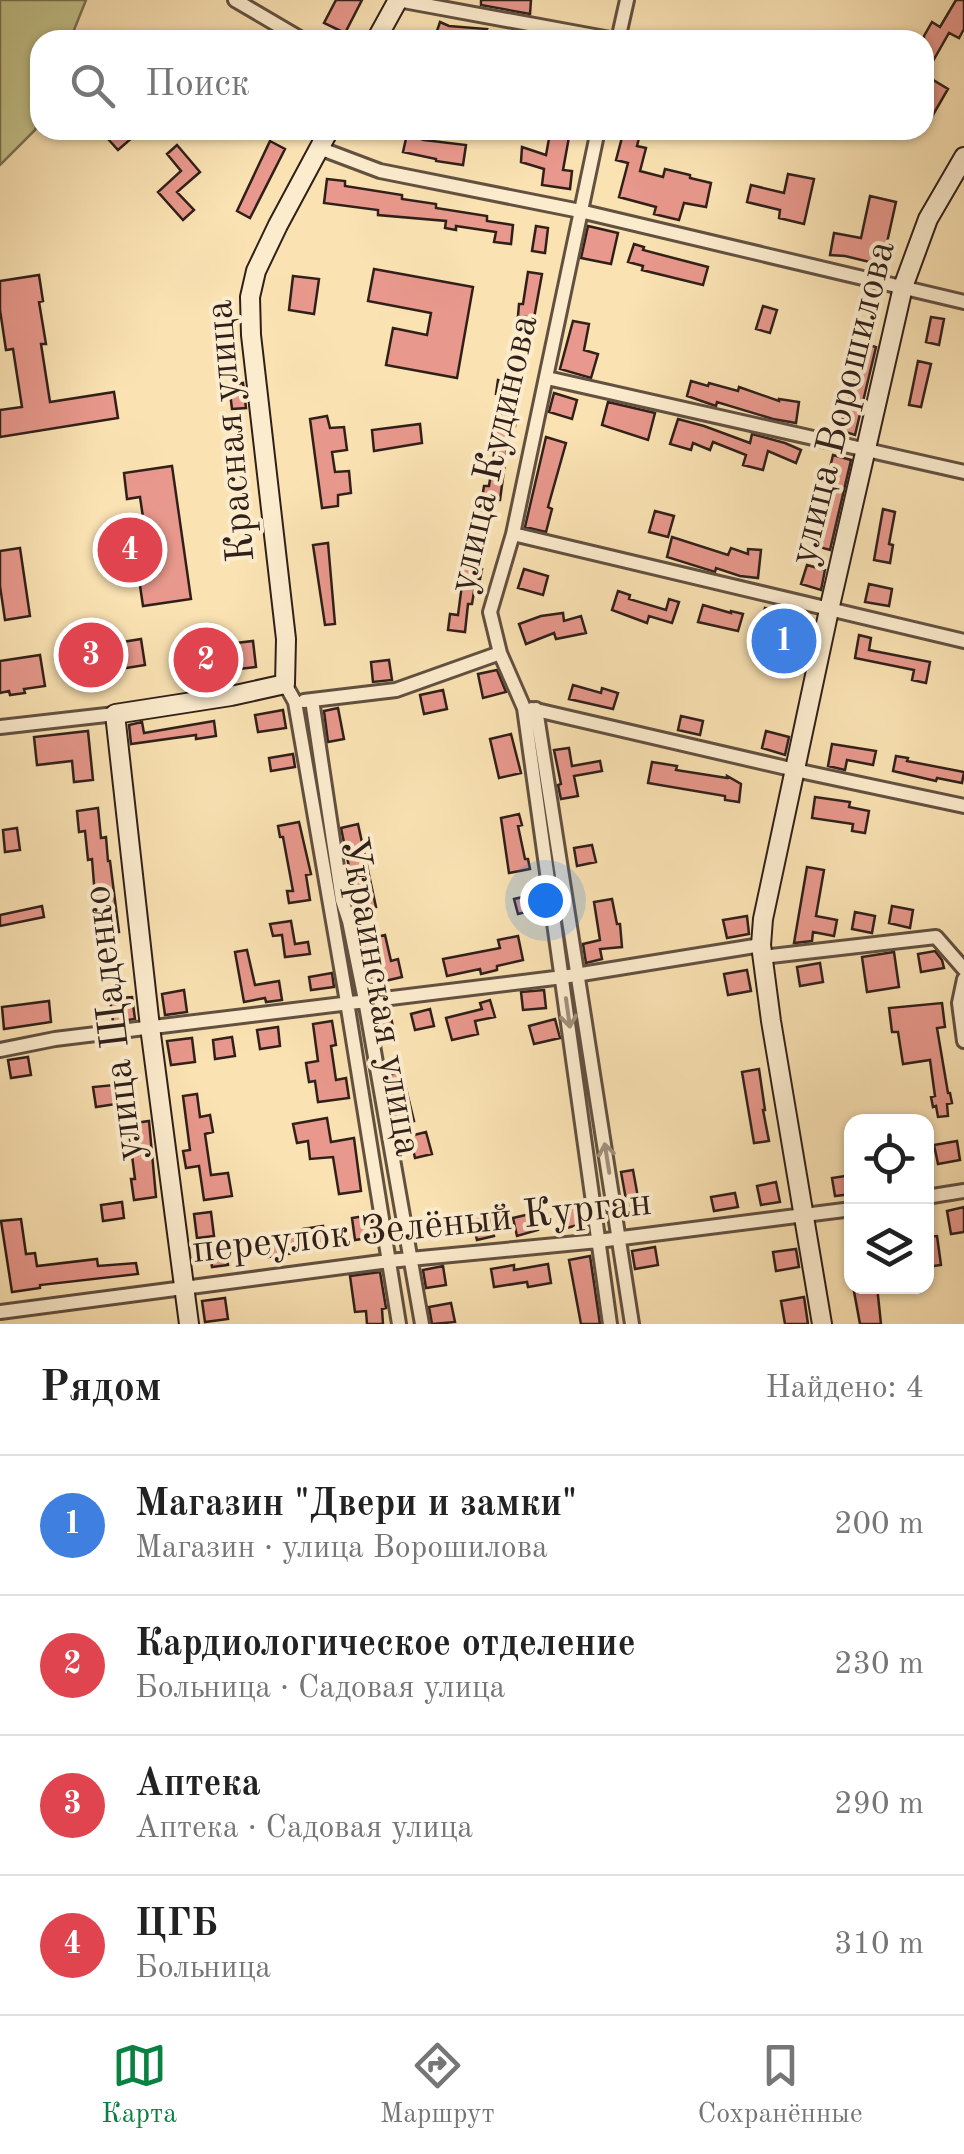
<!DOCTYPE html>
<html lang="ru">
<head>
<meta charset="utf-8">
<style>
	:root { --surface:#fff; --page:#f6f6f6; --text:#222; --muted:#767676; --line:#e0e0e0; --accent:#0b8043 }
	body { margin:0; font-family:"Old Standard TT",serif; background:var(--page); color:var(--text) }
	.controls { position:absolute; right:30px; bottom:30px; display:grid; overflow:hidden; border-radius:20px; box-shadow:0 2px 8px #0004 }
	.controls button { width:90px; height:90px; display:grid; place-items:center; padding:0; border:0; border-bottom:2px solid var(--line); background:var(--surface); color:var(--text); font:50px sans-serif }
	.you { position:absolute; left:545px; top:900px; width:35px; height:35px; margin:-25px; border:8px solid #fff; border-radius:50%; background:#1a73e8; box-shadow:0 0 0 15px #1a73e833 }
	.badge { display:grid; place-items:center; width:65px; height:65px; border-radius:50%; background:var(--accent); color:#fff; font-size:32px; font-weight:700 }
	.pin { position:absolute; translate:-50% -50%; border:5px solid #fff; box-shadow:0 2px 10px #0006 }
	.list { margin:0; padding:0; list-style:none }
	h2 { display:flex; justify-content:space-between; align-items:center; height:130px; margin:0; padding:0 40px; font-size:42px }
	h2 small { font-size:32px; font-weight:400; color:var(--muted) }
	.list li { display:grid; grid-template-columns:65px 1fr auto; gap:30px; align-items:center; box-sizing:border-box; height:140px; padding:0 40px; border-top:2px solid var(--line) }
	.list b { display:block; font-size:38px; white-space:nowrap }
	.list p { margin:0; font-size:32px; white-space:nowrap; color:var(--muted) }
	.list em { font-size:32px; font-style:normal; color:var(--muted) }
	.icon { flex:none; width:55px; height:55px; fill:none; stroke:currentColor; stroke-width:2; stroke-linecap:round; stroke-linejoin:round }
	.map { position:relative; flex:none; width:964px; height:1324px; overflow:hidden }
	.search { position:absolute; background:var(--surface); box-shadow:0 2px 8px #0004; left:30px; right:30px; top:30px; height:110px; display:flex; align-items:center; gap:25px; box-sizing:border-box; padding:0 35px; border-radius:30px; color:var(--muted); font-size:38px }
	.sheet { height:690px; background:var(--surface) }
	nav { display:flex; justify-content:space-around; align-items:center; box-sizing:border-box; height:140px; border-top:2px solid var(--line); background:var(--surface); font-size:28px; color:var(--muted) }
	nav a { display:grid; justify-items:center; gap:5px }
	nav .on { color:var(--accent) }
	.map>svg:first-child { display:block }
	.green { fill:#c3c289; stroke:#7a7152; stroke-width:2.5 }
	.building { fill:#e8988c; stroke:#30201a; stroke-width:2.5 }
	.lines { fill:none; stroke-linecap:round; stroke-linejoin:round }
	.street-casing { stroke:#625040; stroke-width:18 }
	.secondary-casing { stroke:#30201a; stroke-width:22 }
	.street { stroke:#fcecce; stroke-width:12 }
	.secondary { stroke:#fcecce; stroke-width:18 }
	.oneway { stroke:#a0907d }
	.labels { text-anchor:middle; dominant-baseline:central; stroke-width:8; stroke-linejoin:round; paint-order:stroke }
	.street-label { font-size:40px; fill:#30201a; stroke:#fcecce }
</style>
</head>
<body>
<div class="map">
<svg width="964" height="1324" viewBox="0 0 964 1324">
	<rect width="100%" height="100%" fill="#fae2b3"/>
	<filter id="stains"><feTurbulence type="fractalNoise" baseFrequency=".002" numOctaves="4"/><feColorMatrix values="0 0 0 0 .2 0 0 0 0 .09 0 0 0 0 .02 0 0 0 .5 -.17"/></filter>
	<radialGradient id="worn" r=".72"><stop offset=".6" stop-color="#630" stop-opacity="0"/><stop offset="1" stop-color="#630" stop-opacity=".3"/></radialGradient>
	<!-- green -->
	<path class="green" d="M0,0H86L70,40H40V117L35,130L0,165Z"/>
	<!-- building -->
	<path class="building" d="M336,0H362L345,33L324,23Z
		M481,0H531L530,14L481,5Z
		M956,0H964V29L959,38L949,33L925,75L948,89L930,120L924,117V36L932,22L940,27Z
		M440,22L449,26L487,29L483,40H452L436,34Z
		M119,130H141L118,150L108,139Z
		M624,130H641L637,146L646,148L640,171L663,177L665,169L690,175V178L711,183L706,207L684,203L679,220L654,214L656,207L619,197L628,163L616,160Z
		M550,133L569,137L563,170L572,171L570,189L542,185L544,169L521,162L522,147L546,155Z
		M407,134L424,140L466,145L463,165L436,161V159L403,152Z
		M270,141L285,149L250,218L237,211Z
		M177,145L200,172L177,192L194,210L183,220L158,192L181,171L167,154Z
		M788,174L814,179L804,224L779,218L780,210L747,202L751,185L784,193Z
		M327,179L345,181V186L402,195V199L436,204V208L487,216V221L513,225L511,244L494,242L496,232L456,226V230L445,228L446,221L378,215V210L324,203Z
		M870,196L896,202L882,265L845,256L830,255L834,233L861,238Z
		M536,226L548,228L545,253L532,251Z
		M588,226L618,233L611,264L581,258Z
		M634,244L644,247L643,250L708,267L703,285L642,270L643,266L628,262Z
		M374,269L473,287L457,378L386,365L393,328L427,335L431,313L368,301Z
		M528,272L542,274L534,318L518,316L519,304H523Z
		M39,275L43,301L39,302L46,344H41L50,402L114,392L118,418L0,437V410L22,407L13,349L6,350L0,310V281Z
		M293,276L319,279L314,314L289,310Z
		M763,306L777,310L770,333L756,329Z
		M931,317L944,319L939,345L926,342Z
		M573,321L589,324L584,350L598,354L591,378L560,369Z
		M859,342L876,347L855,435L839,430L861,359L855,357Z
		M918,361L931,364L921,407L909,405Z
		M498,380L521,384L515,426L510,425L500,500H493L490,528L485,527L482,550L465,548L467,536L471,537L474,510L480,511L484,486H489L496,440H494L495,427L499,428L504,395L496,394Z
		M691,381L708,386L709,383L738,391L739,387L779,401V399L799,402L796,423L773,419L717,402L716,406L687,396Z
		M243,383L246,408L232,409L229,385Z
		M554,393L577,400L572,419L549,412Z
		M608,402L655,413L648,440L602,425Z
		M327,416L330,428L344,427L347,450L332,452L335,472L349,471L351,493L338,495V506L322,508L310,419Z
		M678,419L704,426L750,443L752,434L785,443L801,450L796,463L768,451L763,470L743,465L746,455L713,442L710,450L693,443L691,450L670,444Z
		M420,424L422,443L374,451L372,430Z
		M546,437L566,443L548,507L552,509L546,532L525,527Z
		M833,455L851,460L830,550L812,545L817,528L820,529L828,501L835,474L829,472Z
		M172,466L191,599L143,606L139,579L152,578L140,497L127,499L124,473Z
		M883,509L895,512L889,544L893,545L890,563L874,560Z
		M655,511L674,516L668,537L649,532Z
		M672,537L728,555L731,548L748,554V549L761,550L758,578L740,576L716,568L715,572L667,557Z
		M328,543L335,624L325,625L313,545Z
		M20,548L30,616L5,620L0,586V551Z
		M807,565L825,570L821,590L801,584Z
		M461,566L482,569L480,579H476L472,604H468L465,632L448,630L450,614L458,615L463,577H460Z
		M524,569L548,576L543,595L518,588Z
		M869,584L892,589L889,606L865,602Z
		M618,591L630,595L629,599L666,610L669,599L679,602L672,623L649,616L647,623L612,610Z
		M703,605L731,613V611L743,614L738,631L698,622Z
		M765,608L807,620L796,658L754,646Z
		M563,613L564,621L581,616L586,633L556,639L554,633L526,644L519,624L541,616Z
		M859,635L871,638L869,650L930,662L926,683L912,680L914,670L855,658Z
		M141,639L145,665L77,676L73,650Z
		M253,641L256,667L188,675L185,649Z
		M40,655L45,686L24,689L25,693L10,695L9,691L0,693V661Z
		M389,660L392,680L373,682L371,662Z
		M497,670L506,692L483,698L478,674Z
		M573,685L601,693L602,688L618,693L613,709L569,699Z
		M443,690L447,709L424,714L420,695Z
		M338,708L344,739L328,742L324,711Z
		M283,710L286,728L258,732L255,715Z
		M681,716L703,721L700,735L678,730Z
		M214,721L216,736L196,739V735L131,744L129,725L142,722L144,733Z
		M88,731L93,780L74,782L72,761L37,765L34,737Z
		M766,731L789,737L785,755L762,748Z
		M511,734L521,773L499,778L490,739Z
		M832,744L876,751L873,765L847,760L845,770L828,766Z
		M569,748L572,766L600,761L602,771L574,776L578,796L561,799L558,785L561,784L554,750Z
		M293,754L295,767L271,771L269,758Z
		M896,756L908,758L907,761L964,772L962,783L937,778L936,781L893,771Z
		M652,762L677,766L676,770L727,778V776L741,784L739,802L725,800V796L648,783Z
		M815,797L850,802L849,807L869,811L865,833L852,831L853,824L812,818Z
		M98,808L101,838L106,837L108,861H110L119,932L101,934L98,909H96L92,859L88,860L85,831L79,832L77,811Z
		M519,814L522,825L518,826L525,859H528L530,869L509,873L501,818Z
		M299,822L311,874L306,875L310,900L289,903L287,891H293L283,837H280L278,826Z
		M358,824L376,907L356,911L352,898L355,896L341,828Z
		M17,828L20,850L5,852L3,830Z
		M592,845L596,862L577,866L574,848Z
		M807,867L824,870L816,916L837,920L834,936L813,932L812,941L794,943Z
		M536,894L539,909L518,914L514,899Z
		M612,899L617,924H620L622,947L600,949L602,959L586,963L583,944L600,940L594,902Z
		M42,906L44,917L0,926V915Z
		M892,906L913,910L910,928L889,923Z
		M855,912L875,916L872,933L852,929Z
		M747,916L749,934L727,938L723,920Z
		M291,921L295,944L308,942L310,954L285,957L282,935L273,936L270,924Z
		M385,935L391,961L398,959L402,977L372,984L363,940Z
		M518,936L523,960L497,966V970L481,974L480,969L447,976L443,959L500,948L498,940Z
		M247,950L255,985L279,981L282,1000L266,1002L265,998L244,1002L235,952Z
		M935,951L942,960L944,968L921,972L918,954Z
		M894,952L899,987L867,992L862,957Z
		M820,963L823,982L800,986L797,967Z
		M747,970L751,991L728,995L724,974Z
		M332,973L334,987L311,990L309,977Z
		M184,990L187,1012L165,1015L162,994Z
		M544,990L546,1008L523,1010L521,992Z
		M132,997L135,1019L113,1022L110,999Z
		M490,1000L495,1017L475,1021L478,1034L452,1040L446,1018L482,1009L480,1003Z
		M49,1001L51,1022L4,1029L2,1007Z
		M942,1003L945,1027L937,1028L948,1093H950L952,1103L947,1104L948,1116L938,1117L936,1106L933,1107L931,1097L935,1096L930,1060L903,1064L898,1032H892L889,1008Z
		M389,1009L395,1036L382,1040L377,1012Z
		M430,1009L434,1026L415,1030L411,1014Z
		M555,1019L560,1038L534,1044L529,1026Z
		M332,1021L336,1045L331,1046L336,1080L346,1078L349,1098L318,1102L315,1081L309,1082L306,1063L318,1061L313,1024Z
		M278,1027L280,1046L260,1049L257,1030Z
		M232,1037L235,1056L215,1059L213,1040Z
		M192,1038L195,1062L171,1065L167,1041Z
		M28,1057L31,1075L11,1078L8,1060Z
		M759,1069L765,1110H763L769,1141L754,1143L742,1072Z
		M402,1072L414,1121L397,1125L388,1075Z
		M114,1085L116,1104L96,1107L93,1087Z
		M197,1094L200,1117L210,1115L213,1132L205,1134L211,1175L228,1173L232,1196L204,1200L199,1166L186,1168L183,1151L190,1150L183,1096Z
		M327,1118L331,1142L354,1138L361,1191L339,1194L333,1157L310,1159L308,1141L297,1143L293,1124Z
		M149,1121L156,1197L134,1200L131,1179H135L128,1124Z
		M426,1132L432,1154L415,1158L410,1136Z
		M957,1141L960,1160L938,1164L934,1145Z
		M633,1170L641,1214L629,1216L621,1172Z
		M852,1175V1194L835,1196L832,1178Z
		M776,1182L780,1202L761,1205L757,1186Z
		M735,1193L738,1207L714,1211L711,1197Z
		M122,1202L124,1218L103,1221L101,1205Z
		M580,1203L585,1223L563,1229L558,1208Z
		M964,1207V1232L951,1234L947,1211Z
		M211,1212L214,1236L197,1238L194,1214Z
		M488,1213L494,1236L477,1240L471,1217Z
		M534,1213L538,1230L517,1236L513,1218Z
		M371,1215L375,1237L355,1240L352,1218Z
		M21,1219L26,1254L35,1253L37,1266L97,1259L98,1266L136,1263L138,1274L40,1285V1288L12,1292L1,1221Z
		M323,1226L326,1248L268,1257L266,1237L304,1232L303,1229Z
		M937,1236L941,1265L926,1267V1237Z
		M225,1245L228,1265L212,1267L209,1247Z
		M655,1247L658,1265L635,1269L632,1251Z
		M796,1249L799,1267L776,1271L773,1252Z
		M590,1256L600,1324H581L569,1260Z
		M548,1264L551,1283L528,1287L527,1282L494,1287L491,1269L514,1265V1270Z
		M443,1266L446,1285L426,1288L423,1270Z
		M380,1272L386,1308L382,1309L383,1324H367L366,1311L355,1312L350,1276Z
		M853,1286H877L881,1324H860Z
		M804,1297L808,1324H785L781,1301Z
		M225,1298L228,1319L205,1322L202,1301Z
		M451,1303L455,1322L432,1324L429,1307Z"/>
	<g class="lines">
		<defs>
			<path id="street" d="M235,0L303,40
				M398,0L616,40
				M618,40L627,0
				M598,130L513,534L490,612L500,653L524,708L610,1324
				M319,148L380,171L580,211L964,302
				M547,378L964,472
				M513,534L964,641
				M285,684L295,702L347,1002L399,1324
				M312,700L342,900L349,921L365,1000L422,1324
				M304,701L396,690L500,653
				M532,709L795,770L964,806
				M536,709L632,1324
				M0,727L115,714
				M762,957L936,937L964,969
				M964,979L959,1003L964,1041
				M0,1050L55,1039L563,977L761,945
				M926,1197L964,1191
				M0,1312L389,1261L598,1241L852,1209"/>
			<path id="secondary" d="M376,40L398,0
				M189,1324L150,1027L115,714L231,696L285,684L286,639L251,335L250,297L256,271L278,225L329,130
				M822,1324L771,1021L761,945L763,919L829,610L903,287L928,219L964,157"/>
		</defs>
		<!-- street casing -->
		<use href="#street" class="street-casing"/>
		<!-- secondary casing -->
		<use href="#secondary" class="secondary-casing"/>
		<!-- street -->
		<use href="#street" class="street"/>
		<!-- secondary -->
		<use href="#secondary" class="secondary"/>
	</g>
	<!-- one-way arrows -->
	<defs><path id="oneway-shaft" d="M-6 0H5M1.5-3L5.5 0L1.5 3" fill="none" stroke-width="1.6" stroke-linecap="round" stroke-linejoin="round" transform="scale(2.5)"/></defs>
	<g class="oneway">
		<use href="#oneway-shaft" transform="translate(568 1013) rotate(82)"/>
		<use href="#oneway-shaft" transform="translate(607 1158) rotate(-99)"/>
	</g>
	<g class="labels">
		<!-- street labels -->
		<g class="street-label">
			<text transform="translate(844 403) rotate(-76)">улица Ворошилова</text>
			<text transform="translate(232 431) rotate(-95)">Красная улица</text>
			<text transform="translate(495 454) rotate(-77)">улица Кудинова</text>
			<text transform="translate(379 997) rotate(80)">Украинская улица</text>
			<text transform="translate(115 1023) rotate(-97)">улица Щаденко</text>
			<text transform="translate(422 1228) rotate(-6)">переулок Зелёный Курган</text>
		</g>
	</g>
	<rect width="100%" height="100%" filter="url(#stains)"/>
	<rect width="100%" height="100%" fill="url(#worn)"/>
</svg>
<div class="controls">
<button><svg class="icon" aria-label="locate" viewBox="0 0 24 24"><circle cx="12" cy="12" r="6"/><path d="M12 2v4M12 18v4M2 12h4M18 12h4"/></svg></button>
<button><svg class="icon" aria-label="layers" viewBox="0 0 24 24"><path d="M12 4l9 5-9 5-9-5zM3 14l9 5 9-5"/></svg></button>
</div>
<div class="you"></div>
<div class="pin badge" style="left:784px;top:641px;background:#3f7fe0">1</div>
<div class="pin badge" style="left:206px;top:660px;background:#e0444e">2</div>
<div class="pin badge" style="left:91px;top:655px;background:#e0444e">3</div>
<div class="pin badge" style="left:130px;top:550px;background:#e0444e">4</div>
<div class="search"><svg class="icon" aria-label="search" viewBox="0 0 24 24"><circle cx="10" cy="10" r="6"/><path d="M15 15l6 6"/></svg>Поиск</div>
</div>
<section class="sheet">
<h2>Рядом<small>Найдено: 4</small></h2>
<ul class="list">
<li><span class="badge" style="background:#3f7fe0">1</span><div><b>Магазин &quot;Двери и замки&quot;</b><p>Магазин · улица Ворошилова</p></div><em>200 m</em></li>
<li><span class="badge" style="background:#e0444e">2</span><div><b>Кардиологическое отделение</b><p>Больница · Садовая улица</p></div><em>230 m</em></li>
<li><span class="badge" style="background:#e0444e">3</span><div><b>Аптека</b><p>Аптека · Садовая улица</p></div><em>290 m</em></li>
<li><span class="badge" style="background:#e0444e">4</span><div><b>ЦГБ</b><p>Больница</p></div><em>310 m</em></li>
</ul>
</section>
<nav>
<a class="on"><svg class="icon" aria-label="map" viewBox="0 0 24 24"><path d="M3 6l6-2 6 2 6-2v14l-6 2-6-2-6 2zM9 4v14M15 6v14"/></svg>Карта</a>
<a><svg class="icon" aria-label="directions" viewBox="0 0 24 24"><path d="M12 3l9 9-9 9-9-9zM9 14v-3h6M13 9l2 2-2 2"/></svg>Маршрут</a>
<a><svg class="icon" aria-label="saved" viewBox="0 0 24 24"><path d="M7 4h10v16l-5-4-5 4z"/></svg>Сохранённые</a>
</nav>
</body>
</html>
